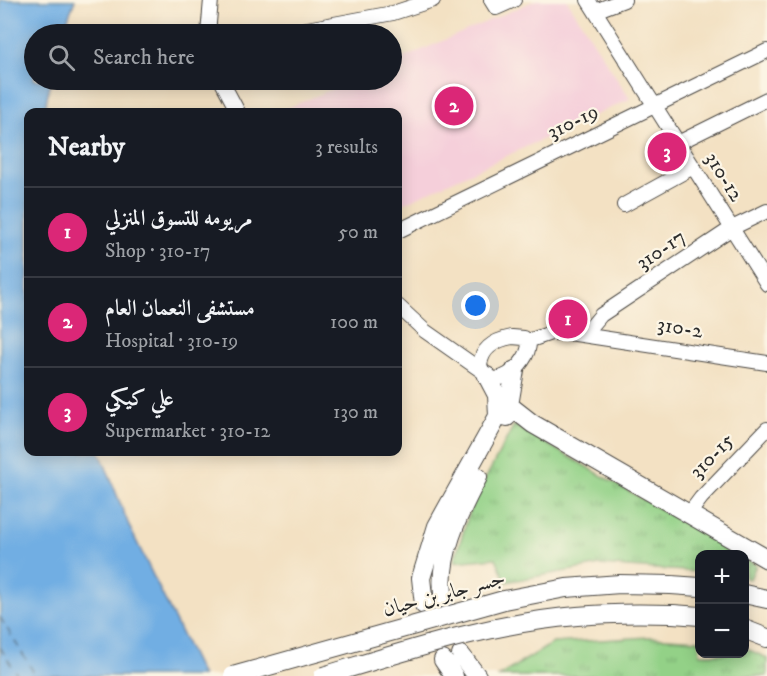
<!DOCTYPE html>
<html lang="en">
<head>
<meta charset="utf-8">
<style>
	:root { --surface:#171b24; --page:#20242c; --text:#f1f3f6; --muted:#9ea1a6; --line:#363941; --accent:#db2777 }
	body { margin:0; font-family:"IM FELL DW Pica",Amiri,serif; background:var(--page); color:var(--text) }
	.controls { position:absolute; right:18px; bottom:18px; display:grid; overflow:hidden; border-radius:12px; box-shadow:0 3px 15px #0003 }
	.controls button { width:54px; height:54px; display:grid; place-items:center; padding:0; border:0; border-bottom:2px solid var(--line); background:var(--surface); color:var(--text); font:30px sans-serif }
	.you { position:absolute; left:476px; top:306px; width:21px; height:21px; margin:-15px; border:4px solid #fff; border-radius:50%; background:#1a73e8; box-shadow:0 0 0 9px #1a73e833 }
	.badge { display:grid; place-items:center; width:39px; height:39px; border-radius:50%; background:var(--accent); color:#fff; font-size:20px; font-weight:700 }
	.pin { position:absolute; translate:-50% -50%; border:3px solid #fff; box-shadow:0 2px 6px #0006 }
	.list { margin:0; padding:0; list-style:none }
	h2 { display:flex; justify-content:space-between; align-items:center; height:78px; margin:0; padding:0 24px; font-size:26px }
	h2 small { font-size:20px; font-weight:400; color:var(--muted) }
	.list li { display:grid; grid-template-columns:39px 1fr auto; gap:18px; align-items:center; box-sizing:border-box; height:90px; padding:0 24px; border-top:2px solid var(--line) }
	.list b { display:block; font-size:22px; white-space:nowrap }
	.list p { margin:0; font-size:20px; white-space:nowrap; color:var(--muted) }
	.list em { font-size:20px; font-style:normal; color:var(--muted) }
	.icon { flex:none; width:33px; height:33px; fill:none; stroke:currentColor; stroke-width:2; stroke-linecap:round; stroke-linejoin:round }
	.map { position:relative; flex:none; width:767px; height:676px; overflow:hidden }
	.search { position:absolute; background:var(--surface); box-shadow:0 3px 15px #0003; left:24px; top:24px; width:378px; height:66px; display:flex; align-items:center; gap:15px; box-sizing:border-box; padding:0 21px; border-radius:33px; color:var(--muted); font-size:22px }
	.panel { position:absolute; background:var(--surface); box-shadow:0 3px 15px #0003; left:24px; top:108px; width:378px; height:348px; border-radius:12px }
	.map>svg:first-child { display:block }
	.built { fill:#f5cfda }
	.grass { fill:url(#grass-tufts); stroke:#5f7e59; stroke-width:1.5 }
	.water { fill:#71aee3; stroke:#4e6c87; stroke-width:1.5 }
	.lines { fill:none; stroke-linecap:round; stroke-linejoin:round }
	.ferry { stroke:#44596b; stroke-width:1.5; stroke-dasharray:8 6; stroke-linecap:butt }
	.minor-casing { stroke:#494642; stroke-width:16 }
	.major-casing { stroke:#494642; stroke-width:20 }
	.minor { stroke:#fff; stroke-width:14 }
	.major { stroke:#fff; stroke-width:18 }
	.major-bridge-casing { stroke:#494642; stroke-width:20; stroke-linecap:butt }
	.major-bridge { stroke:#fff; stroke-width:18 }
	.labels { text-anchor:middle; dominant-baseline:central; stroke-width:4.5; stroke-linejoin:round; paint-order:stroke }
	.street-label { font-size:21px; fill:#2b2b2b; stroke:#fcf5e5 }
</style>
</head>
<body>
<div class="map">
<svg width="767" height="676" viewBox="0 0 767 676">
	<defs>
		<pattern id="grass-tufts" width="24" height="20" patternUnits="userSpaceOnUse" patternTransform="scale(1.5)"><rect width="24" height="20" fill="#93d187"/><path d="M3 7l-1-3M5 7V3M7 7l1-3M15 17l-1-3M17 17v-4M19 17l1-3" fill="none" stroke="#78aa6f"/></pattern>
	</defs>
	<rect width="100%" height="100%" fill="#fcf5e5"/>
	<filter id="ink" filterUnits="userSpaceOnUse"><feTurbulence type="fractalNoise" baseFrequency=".0167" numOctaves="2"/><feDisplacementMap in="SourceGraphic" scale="12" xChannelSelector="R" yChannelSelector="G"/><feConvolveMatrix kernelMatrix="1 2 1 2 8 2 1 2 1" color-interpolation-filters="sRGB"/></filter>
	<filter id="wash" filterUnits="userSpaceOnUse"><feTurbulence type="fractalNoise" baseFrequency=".008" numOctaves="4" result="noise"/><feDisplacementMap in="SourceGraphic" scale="24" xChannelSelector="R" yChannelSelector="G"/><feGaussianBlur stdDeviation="1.35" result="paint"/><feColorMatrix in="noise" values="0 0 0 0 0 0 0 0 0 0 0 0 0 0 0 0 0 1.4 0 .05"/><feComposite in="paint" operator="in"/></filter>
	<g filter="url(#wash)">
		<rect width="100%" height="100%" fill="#f3e1c3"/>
		<!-- built -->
		<path class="built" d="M536,0H567L630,99L398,206V112H278L354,80H392V63Z"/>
		<!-- grass -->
		<path class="grass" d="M514,425L738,554H700L699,572L600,565L506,582L496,558L454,562L472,504Z
			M745,558L756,565L750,579L745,578Z
			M649,637L699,640L700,654H744L745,648L767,658V676H499L553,643Z"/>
		<!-- water -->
		<path class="water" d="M0,0H75L62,34H34V80H51L44,112H28V452H100L130,528L202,676H0Z"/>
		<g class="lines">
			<!-- ferry -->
			<path class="ferry" d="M0,617L36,676
				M0,647L18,676"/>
		</g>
	</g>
	<g filter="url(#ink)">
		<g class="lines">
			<defs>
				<path id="minor" d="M491,0L496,8L514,0
					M588,0L767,284
					M595,11L624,0
					M208,34L211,0
					M280,34L393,13L433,0
					M221,80L238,112
					M678,143L767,99
					M624,205L693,167
					M398,231L767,51
					M398,306L425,331L482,371
					M588,335L591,327L601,315L732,228L767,211
					M512,337L524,338L529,343C529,366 489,397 480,365C482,347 496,340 512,337Z
					M528,341L551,333H569L767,363
					M689,514L701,498L767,429"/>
				<path id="major" d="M510,406L533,424L767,559
					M507,417L515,370
					M671,585L700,587
					M744,594L767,599
					M444,600C436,558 459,513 478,477
					M424,605L421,578L437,526L498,416L497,395L487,376
					M673,614L700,616
					M744,629L767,638
					M461,655L477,676
					M443,660L454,676"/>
			</defs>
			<!-- minor casing -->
			<use href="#minor" class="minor-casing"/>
			<!-- major casing -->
			<use href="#major" class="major-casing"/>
			<!-- minor -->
			<use href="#minor" class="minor"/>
			<!-- major -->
			<use href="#major" class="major"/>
			<defs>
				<path id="major-bridge" d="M233,676L504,600L566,588L620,584L671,585
					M323,676C406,651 490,623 577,616C609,613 641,613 673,614"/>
			</defs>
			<!-- major-bridge casing -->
			<use href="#major-bridge" class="major-bridge-casing"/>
			<!-- major-bridge -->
			<use href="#major-bridge" class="major-bridge"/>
		</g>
	</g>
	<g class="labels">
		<!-- street labels -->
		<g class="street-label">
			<text transform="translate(573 122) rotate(-26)">310-19</text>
			<text transform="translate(724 177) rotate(58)">310-12</text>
			<text transform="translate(661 250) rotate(-34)">310-17</text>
			<text transform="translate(680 328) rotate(9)">310-2</text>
			<text transform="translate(712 456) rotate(-46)">310-15</text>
			<text transform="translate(444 594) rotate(-15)">جسر جابر بن حيان</text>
		</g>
	</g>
</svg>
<div class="controls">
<button>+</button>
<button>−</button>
</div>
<div class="you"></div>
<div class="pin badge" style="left:568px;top:319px">1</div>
<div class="pin badge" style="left:454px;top:106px">2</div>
<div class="pin badge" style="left:667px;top:152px">3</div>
<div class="search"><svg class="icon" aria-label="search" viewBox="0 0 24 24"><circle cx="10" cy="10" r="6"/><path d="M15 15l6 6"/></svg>Search here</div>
<section class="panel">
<h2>Nearby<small>3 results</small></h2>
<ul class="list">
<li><span class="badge">1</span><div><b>مريومه للتسوق المنزلي</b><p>Shop · 310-17</p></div><em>50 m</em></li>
<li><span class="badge">2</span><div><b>مستشفى النعمان العام</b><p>Hospital · 310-19</p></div><em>100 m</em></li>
<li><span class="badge">3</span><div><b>علي كيكي</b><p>Supermarket · 310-12</p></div><em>130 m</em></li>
</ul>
</section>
</div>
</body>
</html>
